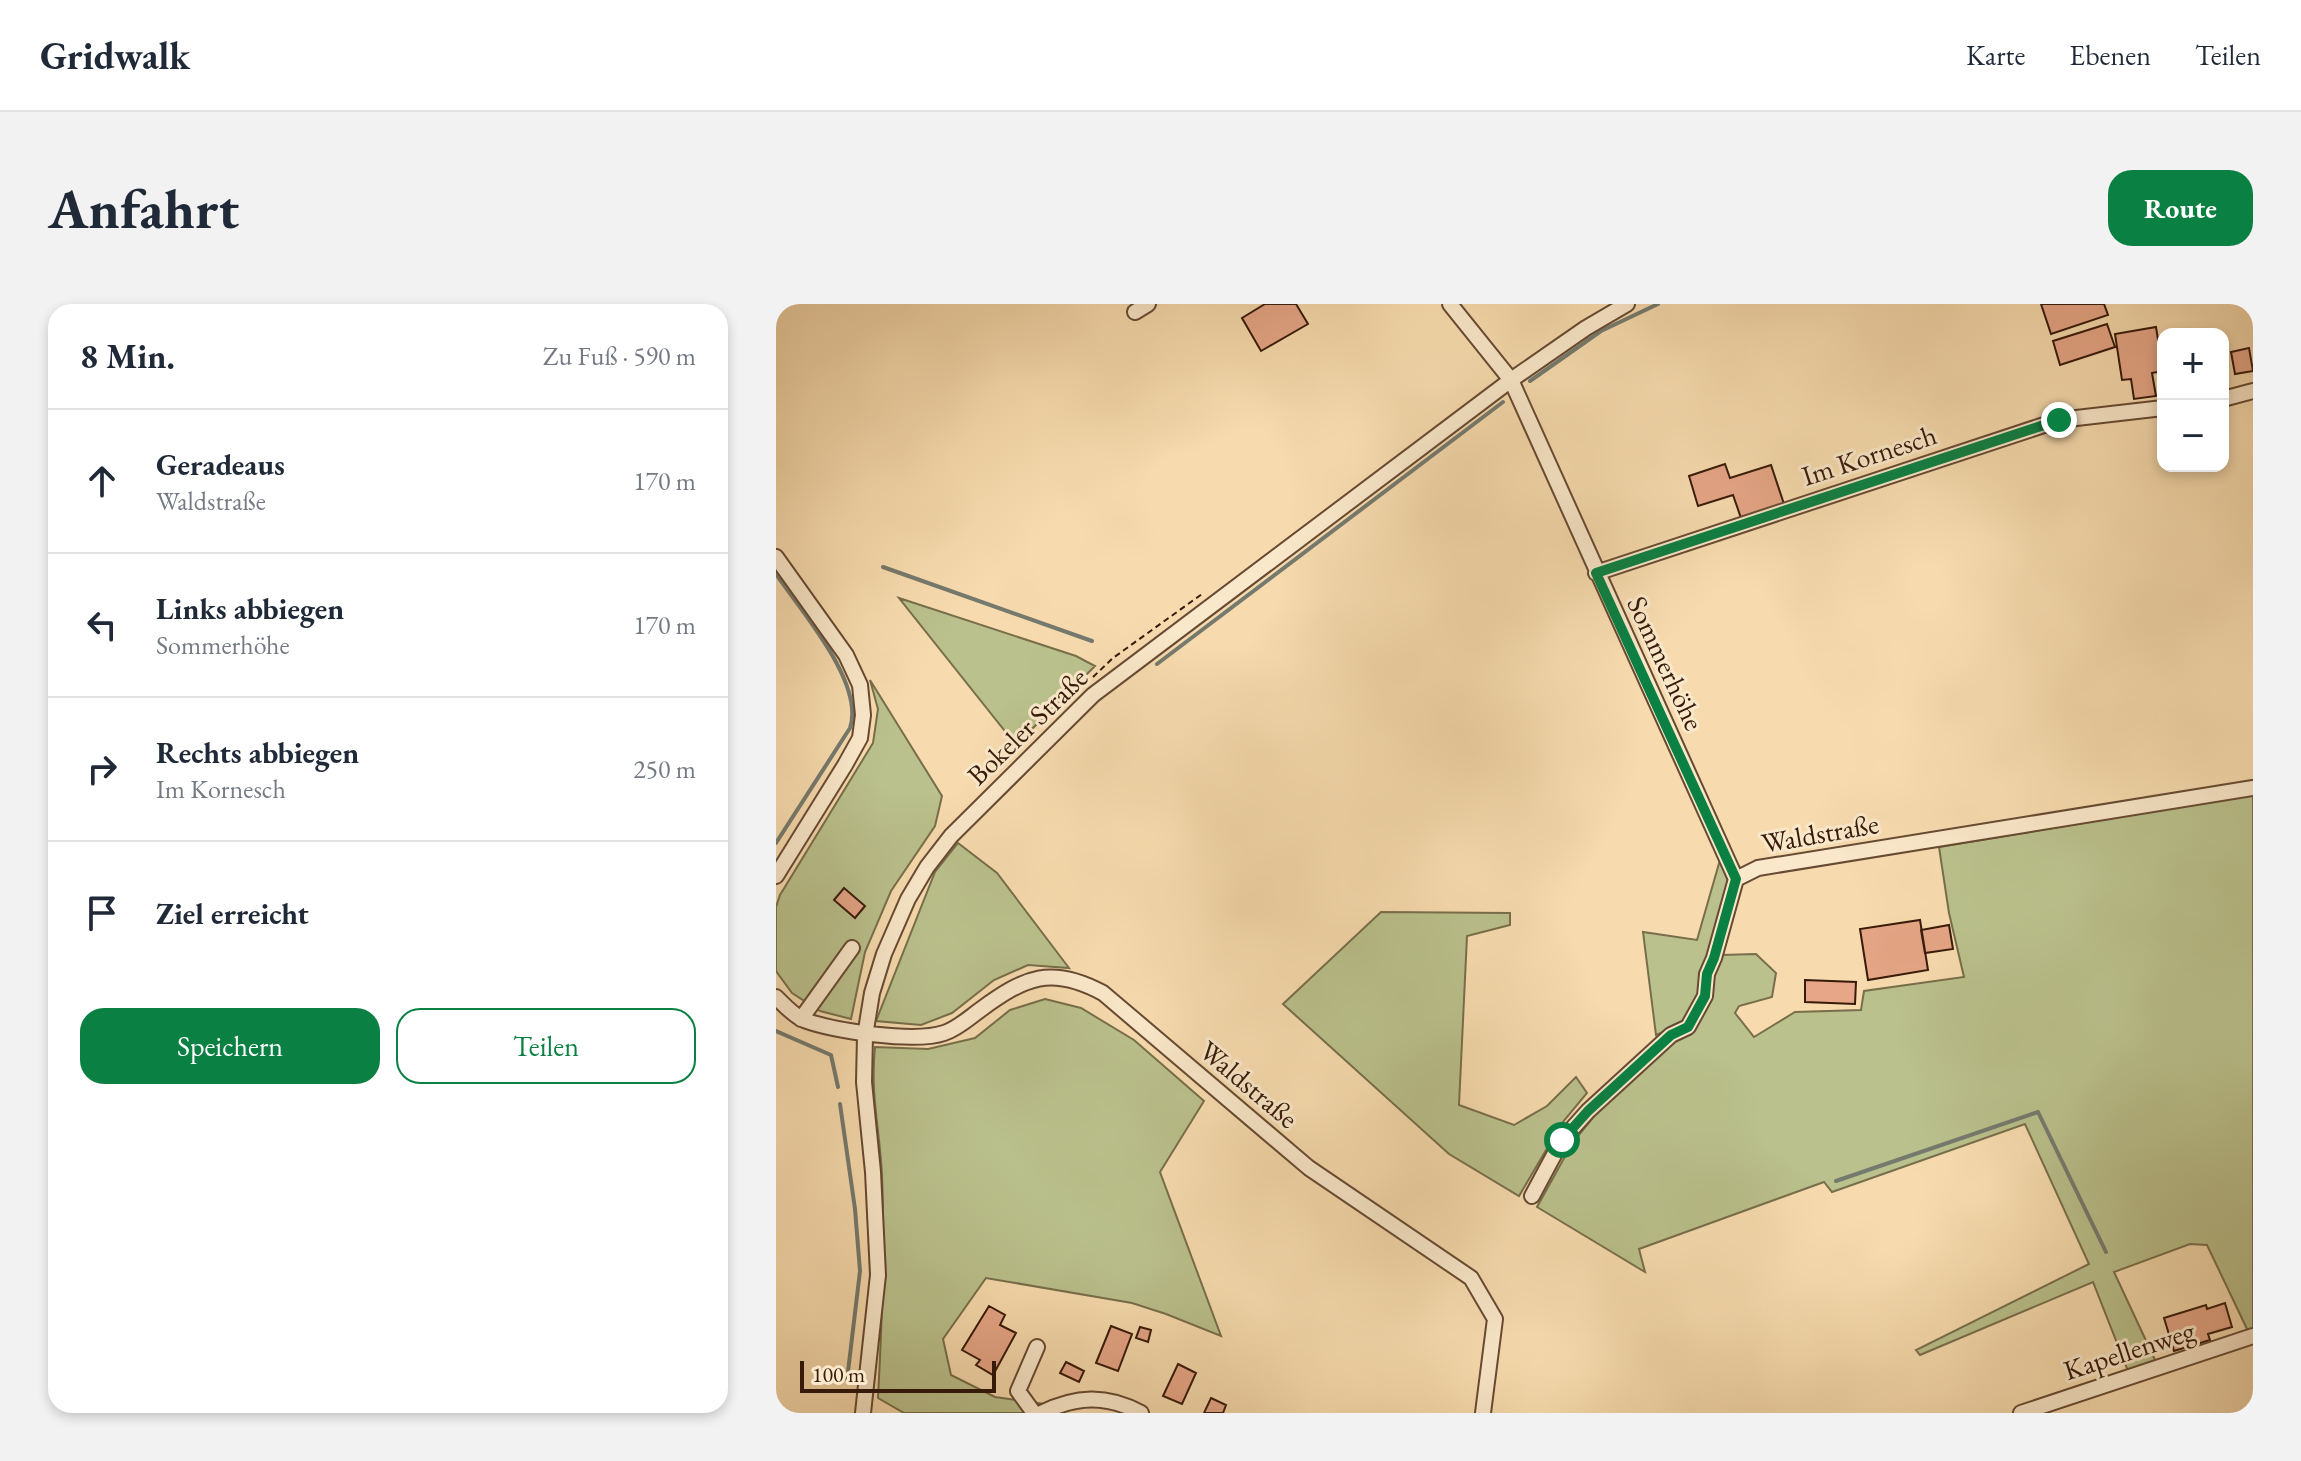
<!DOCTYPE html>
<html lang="de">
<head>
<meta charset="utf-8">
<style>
	:root { --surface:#fff; --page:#f2f2f3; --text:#1f2937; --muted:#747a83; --line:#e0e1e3; --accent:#0b8043 }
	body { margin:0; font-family:"EB Garamond",serif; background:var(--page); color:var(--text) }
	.controls { position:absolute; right:24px; top:24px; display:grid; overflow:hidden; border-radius:16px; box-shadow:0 4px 12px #0003 }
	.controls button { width:72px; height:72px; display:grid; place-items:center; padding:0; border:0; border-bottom:2px solid var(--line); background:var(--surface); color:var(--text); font:40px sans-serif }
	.scale { position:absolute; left:24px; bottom:20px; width:196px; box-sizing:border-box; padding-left:8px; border:4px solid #371a0a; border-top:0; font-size:22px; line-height:28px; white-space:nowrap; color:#371a0a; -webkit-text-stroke:6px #fae8ca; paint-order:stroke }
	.stop { position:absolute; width:24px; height:24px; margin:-18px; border:6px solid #0b8043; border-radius:50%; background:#fff }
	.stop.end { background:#0b8043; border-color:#fff; box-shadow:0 2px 8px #0008 }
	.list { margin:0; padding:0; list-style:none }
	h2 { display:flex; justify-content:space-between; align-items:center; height:104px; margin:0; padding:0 32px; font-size:34px }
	h2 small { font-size:26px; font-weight:400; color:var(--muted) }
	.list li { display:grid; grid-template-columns:52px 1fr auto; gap:24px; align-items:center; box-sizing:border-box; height:144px; padding:0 32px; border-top:2px solid var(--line) }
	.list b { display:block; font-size:30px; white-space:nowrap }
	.list p { margin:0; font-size:26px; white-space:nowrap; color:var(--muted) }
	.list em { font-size:26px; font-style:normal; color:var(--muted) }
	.actions { display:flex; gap:16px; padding:24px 32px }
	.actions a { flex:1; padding:18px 0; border:2px solid var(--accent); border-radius:24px; text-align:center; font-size:28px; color:var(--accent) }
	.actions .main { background:var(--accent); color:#fff }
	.icon { flex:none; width:44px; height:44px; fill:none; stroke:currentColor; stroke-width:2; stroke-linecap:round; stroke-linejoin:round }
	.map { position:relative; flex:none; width:1477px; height:1109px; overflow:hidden; border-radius:24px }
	header { display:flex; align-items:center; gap:48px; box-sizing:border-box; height:112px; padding:0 40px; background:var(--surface); border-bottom:2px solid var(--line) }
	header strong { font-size:38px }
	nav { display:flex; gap:44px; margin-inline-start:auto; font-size:28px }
	.intro { display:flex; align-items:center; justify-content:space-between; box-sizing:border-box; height:192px; padding:0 48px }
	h1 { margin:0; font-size:56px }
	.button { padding:20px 36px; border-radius:24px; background:var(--accent); color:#fff; font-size:28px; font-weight:700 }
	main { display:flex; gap:48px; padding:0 48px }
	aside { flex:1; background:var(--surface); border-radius:24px; box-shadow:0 4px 12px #0003 }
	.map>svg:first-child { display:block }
	.green { fill:#bac18c; stroke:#786e4b; stroke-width:2 }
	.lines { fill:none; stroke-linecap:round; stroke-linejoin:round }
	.stream { stroke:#757a6e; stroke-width:4 }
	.building { fill:#e6a687; stroke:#371a0a; stroke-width:2 }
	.minor-casing { stroke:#674a33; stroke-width:18 }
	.path { stroke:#371a0a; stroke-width:2; stroke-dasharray:6 4; stroke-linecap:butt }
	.minor { stroke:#fae8ca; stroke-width:14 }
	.route { stroke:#0b8043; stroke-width:10 }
	.labels { text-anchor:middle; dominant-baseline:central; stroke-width:6; stroke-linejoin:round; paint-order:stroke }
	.street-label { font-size:28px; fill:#371a0a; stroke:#fae8ca }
</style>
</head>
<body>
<header>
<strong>Gridwalk</strong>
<nav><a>Karte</a><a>Ebenen</a><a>Teilen</a></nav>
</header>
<div class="intro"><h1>Anfahrt</h1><a class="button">Route</a></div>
<main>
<aside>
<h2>8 Min.<small>Zu Fuß · 590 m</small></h2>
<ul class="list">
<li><svg class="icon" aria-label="ahead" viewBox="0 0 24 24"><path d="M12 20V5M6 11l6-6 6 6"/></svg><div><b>Geradeaus</b><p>Waldstraße</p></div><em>170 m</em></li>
<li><svg class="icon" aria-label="left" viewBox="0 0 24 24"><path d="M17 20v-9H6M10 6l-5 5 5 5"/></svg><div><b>Links abbiegen</b><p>Sommerhöhe</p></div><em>170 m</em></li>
<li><svg class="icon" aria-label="right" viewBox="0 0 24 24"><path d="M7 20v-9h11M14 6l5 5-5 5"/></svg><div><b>Rechts abbiegen</b><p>Im Kornesch</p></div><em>250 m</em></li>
<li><svg class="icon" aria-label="arrive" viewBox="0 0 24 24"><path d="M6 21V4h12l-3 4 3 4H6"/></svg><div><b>Ziel erreicht</b></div></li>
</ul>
<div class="actions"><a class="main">Speichern</a><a>Teilen</a></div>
</aside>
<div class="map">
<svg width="1477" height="1109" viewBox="0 0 1477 1109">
	<rect width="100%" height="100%" fill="#f7dbae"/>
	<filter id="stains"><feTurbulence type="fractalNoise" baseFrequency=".0025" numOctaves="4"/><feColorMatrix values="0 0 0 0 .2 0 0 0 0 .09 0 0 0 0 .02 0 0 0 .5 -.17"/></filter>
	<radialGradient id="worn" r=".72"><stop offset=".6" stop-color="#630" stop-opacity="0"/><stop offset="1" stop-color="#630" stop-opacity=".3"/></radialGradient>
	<!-- green -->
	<path class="green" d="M123,294L300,352L319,362L240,441Z
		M94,376L166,492L159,522L115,587L89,648L75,715L44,707L16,689L0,667V603L4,591L97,439L102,405Z
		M1477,491V1026L1472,1027L1431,941L1414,940L1338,968L1380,1058L1352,1067L1317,978L1144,1051L1140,1046L1313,960L1249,820L1056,888L1048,878L863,945L869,968L761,903L797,838L828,800L897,737L945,651L980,650L1000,669L996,693L963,702L959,709L978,733L1019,708L1085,706L1088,687L1188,673L1173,609L1163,543Z
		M182,539L221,569L293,664L252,661L218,676L176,709L145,721L100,717L159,568Z
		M944,556L952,577L923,690L908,720L880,731L867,628L921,636Z
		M605,608L734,609V621L691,632L683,801L738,821L771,802L800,773L811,789L786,819L743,892L673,850L507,700Z
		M269,695L305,704L358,736L428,797L384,868L445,1032L390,1010L356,999L210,974L167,1035L175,1071L219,1093L269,1100L252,1109H128L102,1094C106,1020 109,947 106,872C104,827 94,791 99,743L152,745L199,734L234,706Z"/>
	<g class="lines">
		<!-- stream -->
		<path class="stream" d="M754,77L825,27L882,0
			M107,263L316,337
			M0,270C25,307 89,379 74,424L0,539
			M381,360L727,98
			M0,727L55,751L62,783
			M64,800L79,905L84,967L71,1076
			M1060,877L1262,808L1330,948"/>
	</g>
	<!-- building -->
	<path class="building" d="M489,0H520L532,20L485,47L466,14Z
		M1265,0H1328L1332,11L1275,30Z
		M1331,20L1339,43L1284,61L1277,37Z
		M1380,23L1387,67L1376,69L1380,92L1358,95L1355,75L1346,76L1339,30Z
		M1473,44L1477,67L1459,70L1455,48Z
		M949,160L954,174L995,161L1008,200L965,214L957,191L922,202L913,172Z
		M68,584L89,602L79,614L58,596Z
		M1144,616L1152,666L1092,676L1084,625Z
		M1173,621L1177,645L1149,649L1145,626Z
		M1029,676L1080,678L1079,700L1029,698Z
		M1449,999L1456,1023L1432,1030L1434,1036L1398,1047L1388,1014L1430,1001L1431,1005Z
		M213,1002L229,1011L224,1021L240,1029L217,1071L200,1061L204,1056L186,1046Z
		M335,1022L356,1030L342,1067L320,1059Z
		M364,1023L375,1026L372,1038L360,1034Z
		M290,1058L308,1067L303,1078L284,1069Z
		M402,1060L420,1069L406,1100L387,1092Z
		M435,1094L450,1101L447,1109H428Z"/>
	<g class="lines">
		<defs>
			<path id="minor" d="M674,0L735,76L960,575
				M359,8L372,0
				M1447,95L1477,87
				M0,253L70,351L84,381L87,411L84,434L69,461L0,572
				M820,269L1283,116L1387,104
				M0,693C8,701 18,712 28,716C58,727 138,739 168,729C181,725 193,714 204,706C249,673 275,661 327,689L533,864L695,974L719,1015L707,1109
				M25,715L76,644
				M756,892L786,836L812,807L895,731L912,723L929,692L931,670L938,654L960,575L982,564L1477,484
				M87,1109L102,971L97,868L88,778L89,732L96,689L108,650L132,595L151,563L175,532L317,391L735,76L810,24L851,0
				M258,1109L242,1087L261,1043
				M265,1109C300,1092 330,1090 365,1109
				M1245,1109L1477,1032"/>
		</defs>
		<!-- minor casing -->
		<use href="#minor" class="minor-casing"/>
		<!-- path -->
		<path class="path" d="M317,373L337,354L426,290"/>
		<!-- minor -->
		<use href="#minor" class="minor"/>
	</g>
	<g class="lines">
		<!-- route -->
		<path class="route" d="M786,836L812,807L895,731L912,723L929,692L931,670L938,654L960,575L820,269L1283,116"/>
	</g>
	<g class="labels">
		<!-- street labels -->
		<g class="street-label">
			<text transform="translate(1093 151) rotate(-18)">Im Kornesch</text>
			<text transform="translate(890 359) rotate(65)">Sommerhöhe</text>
			<text transform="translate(251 422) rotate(-44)">Bokeler Straße</text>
			<text transform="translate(1044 529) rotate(-10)">Waldstraße</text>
			<text transform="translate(473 780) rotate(40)">Waldstraße</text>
			<text transform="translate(1353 1046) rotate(-18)">Kapellenweg</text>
		</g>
	</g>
	<rect width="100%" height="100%" filter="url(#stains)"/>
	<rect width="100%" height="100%" fill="url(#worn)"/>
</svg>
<div class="controls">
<button>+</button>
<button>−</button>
</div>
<div class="scale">100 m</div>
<div class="stop" style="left:786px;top:836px"></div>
<div class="stop end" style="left:1283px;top:116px"></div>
</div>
</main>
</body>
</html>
